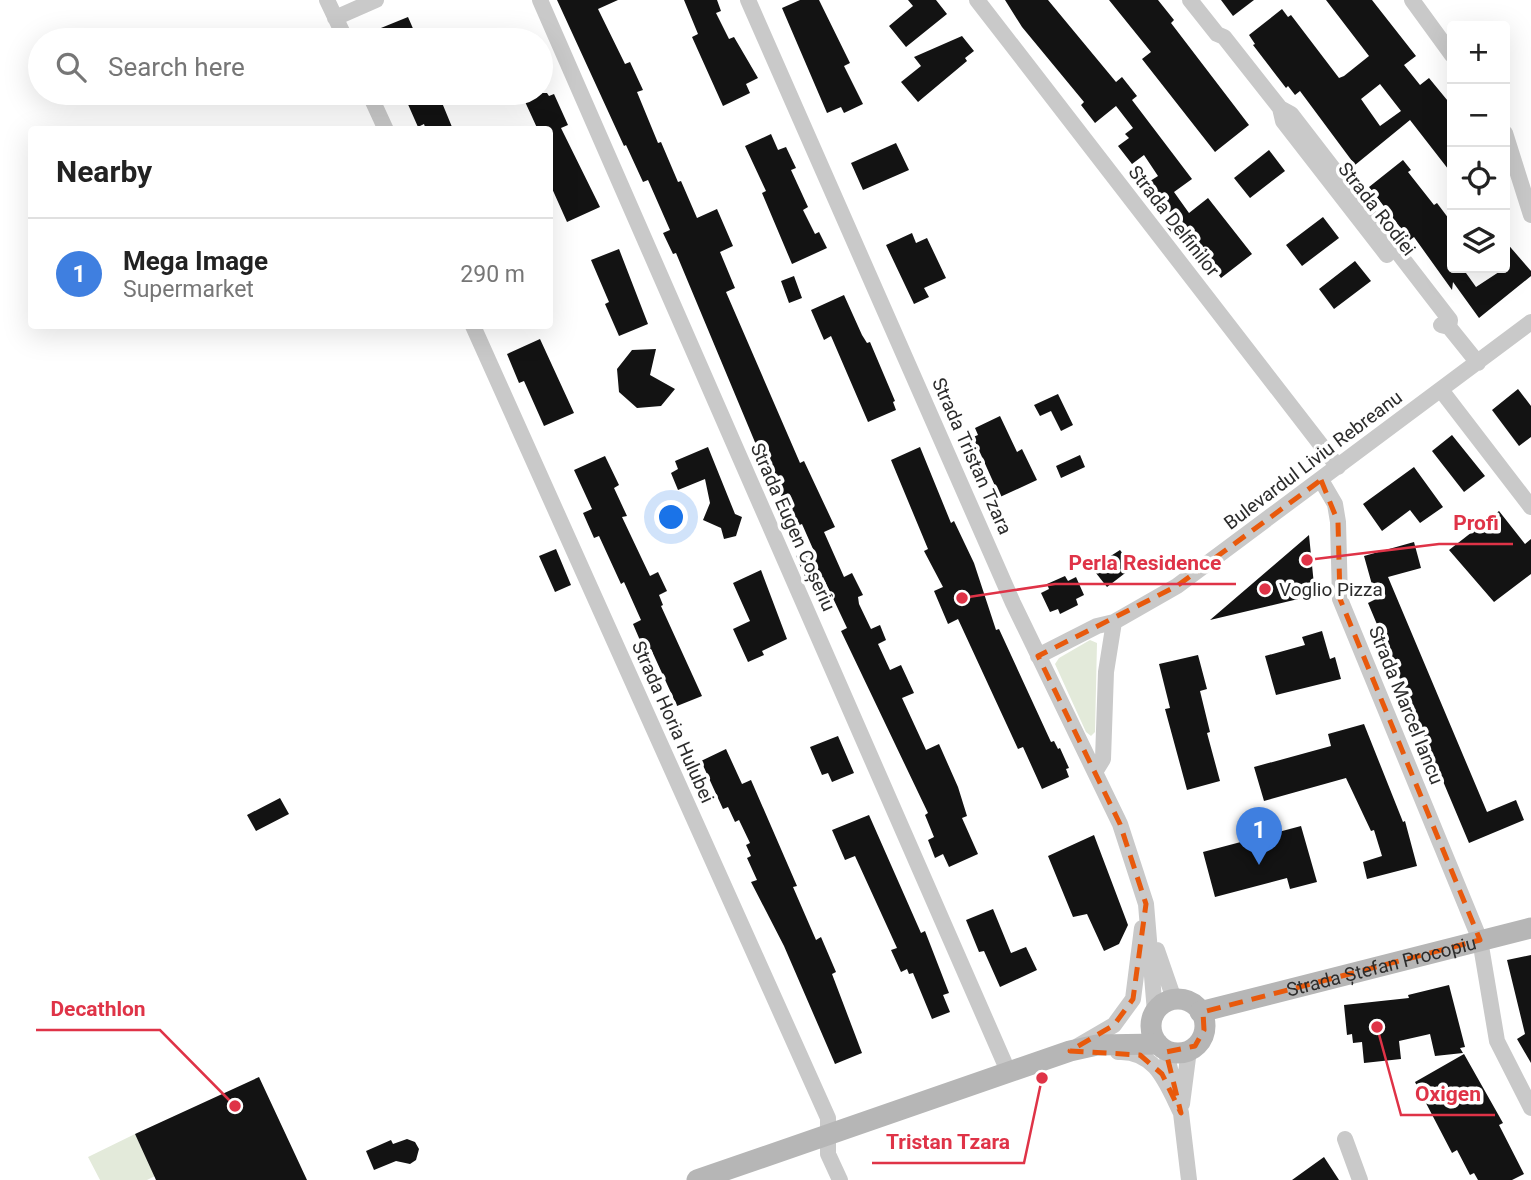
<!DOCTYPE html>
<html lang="en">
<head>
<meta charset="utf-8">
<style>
	:root { --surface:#fff; --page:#f6f6f6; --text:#222; --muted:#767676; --line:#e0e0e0; --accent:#df3347 }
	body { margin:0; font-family:Roboto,sans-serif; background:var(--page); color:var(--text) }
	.controls { position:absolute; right:21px; top:21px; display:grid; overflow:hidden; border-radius:7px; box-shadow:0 7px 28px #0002 }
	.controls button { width:63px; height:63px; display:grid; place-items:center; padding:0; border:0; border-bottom:2px solid var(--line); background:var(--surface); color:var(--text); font:35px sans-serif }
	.you { position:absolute; left:672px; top:518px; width:24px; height:24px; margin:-18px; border:5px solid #fff; border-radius:50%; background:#1a73e8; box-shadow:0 0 0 10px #1a73e833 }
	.badge { display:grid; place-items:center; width:46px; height:46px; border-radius:50%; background:var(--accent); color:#fff; font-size:23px; font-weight:700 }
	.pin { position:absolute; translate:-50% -58px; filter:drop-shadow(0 2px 4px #0008) }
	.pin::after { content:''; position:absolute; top:37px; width:24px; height:21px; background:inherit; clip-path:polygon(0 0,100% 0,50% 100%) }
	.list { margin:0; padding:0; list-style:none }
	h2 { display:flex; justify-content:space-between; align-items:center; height:91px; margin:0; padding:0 28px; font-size:30px }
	h2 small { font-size:23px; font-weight:400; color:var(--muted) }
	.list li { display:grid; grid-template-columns:46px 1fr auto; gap:21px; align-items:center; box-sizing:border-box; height:112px; padding:0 28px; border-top:2px solid var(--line) }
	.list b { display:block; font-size:26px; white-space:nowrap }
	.list p { margin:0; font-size:23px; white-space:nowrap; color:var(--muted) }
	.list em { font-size:23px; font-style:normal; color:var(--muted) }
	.icon { flex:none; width:38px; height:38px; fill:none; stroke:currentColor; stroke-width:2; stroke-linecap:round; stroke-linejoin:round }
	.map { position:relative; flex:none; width:1531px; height:1180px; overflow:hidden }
	.search { position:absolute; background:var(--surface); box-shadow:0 7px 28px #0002; left:28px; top:28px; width:525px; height:77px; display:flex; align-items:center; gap:18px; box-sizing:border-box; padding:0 24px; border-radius:38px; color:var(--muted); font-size:26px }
	.panel { position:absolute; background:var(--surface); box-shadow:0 7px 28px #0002; left:28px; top:126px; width:525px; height:203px; border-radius:7px }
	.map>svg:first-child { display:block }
	.green { fill:#e3eada }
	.building { fill:#131313; fill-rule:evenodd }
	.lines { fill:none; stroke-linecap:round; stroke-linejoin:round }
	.street { stroke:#c9c9c9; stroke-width:16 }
	.secondary { stroke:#b6b6b6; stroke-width:21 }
	.marked { fill:none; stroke:#e8590c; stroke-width:5; stroke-dasharray:14 9; stroke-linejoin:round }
	.poi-dot { fill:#df3347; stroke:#fff; stroke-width:2.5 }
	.labels { text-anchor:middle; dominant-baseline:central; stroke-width:7; stroke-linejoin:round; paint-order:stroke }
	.street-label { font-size:19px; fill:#2c2c2c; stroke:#fff }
	.poi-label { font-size:19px; fill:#2c2c2c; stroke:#fff; text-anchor:start }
	.leader { fill:none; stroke:#df3347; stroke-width:2.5 }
	.callout-dot { fill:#df3347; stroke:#fff; stroke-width:2.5 }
	.callout-label { font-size:21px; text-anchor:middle; font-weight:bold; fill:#df3347; stroke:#fff; stroke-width:7; stroke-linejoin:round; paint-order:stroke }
</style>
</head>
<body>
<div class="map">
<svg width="1531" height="1180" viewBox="0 0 1531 1180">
	<rect width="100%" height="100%" fill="#fff"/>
	<!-- green -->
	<path class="green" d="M1090,640L1097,643L1095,732L1091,736L1086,732L1055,664L1059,658Z
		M135,1134L155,1176L147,1180H100L88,1157Z"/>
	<!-- building -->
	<path class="building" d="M557,0H618L598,9L625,64L630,62L643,90L637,92L658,143L661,142L678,182L681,181L697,218L717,209L733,246L720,252L735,288L726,292L800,463L804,461L835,527L824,532L844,577L852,573L863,595L858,597L859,604L871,629L880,625L886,640L878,644L890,670L901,665L914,693L902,698L926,750L939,744L958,787L967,816L962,818L978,854L949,867L943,854L935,858L928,840L934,837L925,815L928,813L841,631L847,628L823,577L808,583L796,556L813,549L802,524L797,526L784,502L764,458L762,459L676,253L673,254L663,233L670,230L648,180L643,182L626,145L624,146Z
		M684,0H717L721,11L716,13L729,39L734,37L758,78L746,84L750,93L723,106L692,37L698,34Z
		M800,0H819L850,63L844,66L863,104L844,113L841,107L827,113L782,8Z
		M908,0H936L947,14L906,47L889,26L913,6Z
		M1005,0H1048L1116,82L1122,77L1137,96L1132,100L1192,179L1174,192L1189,213L1208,198L1252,254L1221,278L1191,238L1182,245L1166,226L1175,219L1147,183L1158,176L1144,155L1132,164L1118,146L1129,138L1125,134L1133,128L1116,106L1095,123L1081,105L1084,102L1022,27Z
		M1109,0H1158L1174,20L1171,23L1249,125L1215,152L1142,59L1151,52Z
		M1221,0H1254L1233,16Z
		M1326,0H1372L1416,56L1404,65L1420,85L1429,78L1452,106V174L1410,120L1355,165L1300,91L1295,95L1288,86L1286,88L1253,45L1255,44L1249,35L1282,9L1288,17L1291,15L1339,78L1344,76L1369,56ZM1380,84L1401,111L1380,126L1361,99Z
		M408,17L418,40H381L376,30Z
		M962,36L974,51L965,58L967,61L918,102L901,82L921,66L914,57Z
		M403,93H438L452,127L426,130L424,124L418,127Z
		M521,93H547L549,96L554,94L568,125L561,128L600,207L567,222L550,184V130H538Z
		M771,134L778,150L786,147L796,168L791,170L808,207L803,210L815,234L819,232L827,248L792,264L762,193L766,191L745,146Z
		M896,143L909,170L863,190L851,163Z
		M1269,150L1285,171L1250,198L1234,178Z
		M1403,160L1411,170L1408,172L1434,205L1437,203L1452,223V268H1473L1466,273L1476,287L1505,268V241L1531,271V276L1479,318L1453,282L1452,290L1414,237L1410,240L1369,187Z
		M1323,217L1339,238L1302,266L1286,245Z
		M912,233L916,243L927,238L946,278L924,288L929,297L914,304L886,245Z
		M619,249L648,324L619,336L605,304L609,302L591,260Z
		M1355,261L1371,281L1334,309L1319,289Z
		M794,276L802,298L789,303L781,281Z
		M844,295L862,335L867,343L870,342L895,401L893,402L896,410L868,422L831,336L824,340L811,310Z
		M540,339L574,413L544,426L524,381L519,383L507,354Z
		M656,349L650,375L675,389L661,406L637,408L619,392L617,369L632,350Z
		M1518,389L1531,406V437L1519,446L1492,410Z
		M1058,394L1073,425L1061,431L1051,411L1040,416L1034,405Z
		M1000,416L1017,452L1022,449L1037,480L1000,497L973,437L978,435L975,428Z
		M1452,435L1485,476L1464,492L1432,451Z
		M708,447L735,514L742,517L736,536L724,539L721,528L703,520L710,503L705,479L678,490L671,473L678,469L675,461Z
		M920,447L951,523L954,521L974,563L996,630L999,629L1051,742L1054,741L1058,749L1060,748L1069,768L1066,769L1069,777L1042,789L1023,747L1018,749L958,619L948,624L934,591L943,587L924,551L928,549L891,460Z
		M1080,455L1085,467L1061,478L1056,466Z
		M605,456L619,485L614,488L627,516L622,517L650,576L658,572L667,591L659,595L663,605L661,606L702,696L677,706L651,649L645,652L633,624L641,620L624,582L621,584L599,536L594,538L583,513L592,509L574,470Z
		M1414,467L1443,507L1420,523L1410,510L1382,531L1363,504Z
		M1499,511L1525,544L1531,539V574L1494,602L1449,550Z
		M1309,535L1315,595L1210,620Z
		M1414,542L1421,568L1388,577L1487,812L1516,800L1524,820L1469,843L1368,603L1376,599L1364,556Z
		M556,549L571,585L555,592L539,556Z
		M1120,550L1133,567L1107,587L1092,568Z
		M761,570L787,639L762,651L764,655L748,662L733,629L750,621L733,583Z
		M1065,576L1068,581L1076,577L1084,595L1076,599L1078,605L1060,614L1058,609L1050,612L1041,593L1049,589L1047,584Z
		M1322,631L1330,659L1335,657L1341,679L1276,695L1265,656L1305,645L1302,637Z
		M1198,655L1207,689L1200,691L1210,732L1207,733L1220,781L1187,790L1165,709L1170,708L1159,664Z
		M1364,724L1403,822L1405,821L1417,866L1367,879L1363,862L1382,856L1374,830L1371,831L1346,778L1264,801L1254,767L1331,746L1328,734Z
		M838,736L854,773L832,782L828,773L822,775L810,747Z
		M726,749L742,784L751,780L797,886L793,887L816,940L821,937L836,972L832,974L862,1053L835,1064L784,946L751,882L757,880L747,858L751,856L746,845L750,843L739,820L735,822L728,807L723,809L701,761Z
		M280,798L289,814L256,831L247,815Z
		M869,815L921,933L925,931L949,993L943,995L950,1012L932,1019L913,973L909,974L907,969L901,972L891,950L897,948L855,856L845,860L832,830Z
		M1301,826L1317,882L1290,889L1287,878L1215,897L1203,852Z
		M1094,835L1128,925L1119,944L1104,951L1087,914L1073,917L1048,856Z
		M993,909L1011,953L1026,947L1037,970L1000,987L984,951L979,952L966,920Z
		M1531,955V1063L1517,1039L1525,1034L1507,960Z
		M1449,985L1465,1047L1460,1048L1463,1053L1435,1056L1430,1034L1399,1041L1401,1059L1364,1063L1362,1042L1353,1043L1352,1034L1347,1035L1344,1005L1409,998L1408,995Z
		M1464,1054L1503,1123L1499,1125L1524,1174L1512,1180H1478L1474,1173L1470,1175L1457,1150L1452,1153L1415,1082Z
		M259,1077L307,1180H156L135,1134Z
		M407,1139L415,1142L419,1149L416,1160L410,1164L396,1161L374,1170L366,1151L391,1140L393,1144Z
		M1324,1157L1339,1180H1292Z"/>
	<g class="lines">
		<!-- street -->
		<path class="street" d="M327,0L346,40
			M540,0L1008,1071
			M748,0L1013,603L1120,824L1146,904L1155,1012
			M977,0L1338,467
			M1190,0L1217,34L1224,37L1280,108L1291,114L1450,320L1449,327
			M1412,0L1452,55
			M335,18L376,0
			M369,93L386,130
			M1280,108L1283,121L1387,255
			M1505,133L1531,215
			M1441,325L1449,327L1478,363
			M473,326L828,1118V1154L840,1180
			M1441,390L1531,507
			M1321,480L1335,504L1338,522L1340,599L1480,940L1497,1041L1531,1108
			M1038,656L1097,626L1114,622
			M1095,772L1103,759L1106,672L1114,622L1177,586L1531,322
			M1157,950L1174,999
			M1078,1046L1114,1025L1133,999L1142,928
			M1165,1049L1181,1113L1189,1180
			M1118,1052C1156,1050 1167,1085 1181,1113
			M1182,1104L1189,1050
			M1345,1139L1360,1180"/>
		<!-- secondary -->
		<g class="secondary">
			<circle cx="1178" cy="1026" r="27"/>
			<path id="s1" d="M1200,1012L1531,928"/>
			<path d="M697,1180L1070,1051L1097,1045L1158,1044"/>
		</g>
	</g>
	<!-- marked area -->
	<path class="marked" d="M1321,480L1338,522L1340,599L1480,940L1203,1012L1204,1030L1195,1046L1166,1052L1181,1113L1162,1074L1140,1055L1070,1051L1114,1025L1133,999L1146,904L1120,824L1038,656L1177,586Z"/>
	<!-- markers -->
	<circle class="poi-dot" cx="1265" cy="589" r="7"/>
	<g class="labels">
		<!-- street labels -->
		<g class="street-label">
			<text transform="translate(1377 209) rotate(52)">Strada Rodiei</text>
			<text transform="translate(1174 221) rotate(52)">Strada Delfinilor</text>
			<text transform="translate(972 456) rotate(66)">Strada Tristan Tzara</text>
			<text transform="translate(1313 460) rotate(-37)">Bulevardul Liviu Rebreanu</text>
			<text transform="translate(793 527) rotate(66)">Strada Eugen Coșeriu</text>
			<text transform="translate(1406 705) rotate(68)">Strada Marcel Iancu</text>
			<text transform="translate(673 722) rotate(66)">Strada Horia Hulubei</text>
			<text stroke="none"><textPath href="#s1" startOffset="187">Strada Ștefan Procopiu</textPath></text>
		</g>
		<!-- poi labels -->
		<g class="poi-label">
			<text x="1279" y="589">Voglio Pizza</text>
		</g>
	</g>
	<!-- callouts -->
	<path class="leader" d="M1307 560L1439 544H1513M962 598L1055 584H1236M235 1106L160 1030H36M1377 1027L1401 1115H1495M1042 1078L1024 1163H872"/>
	<g class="callout-dot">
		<circle cx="1307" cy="560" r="7"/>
		<circle cx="962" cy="598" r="7"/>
		<circle cx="235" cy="1106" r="7"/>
		<circle cx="1377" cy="1027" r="7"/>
		<circle cx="1042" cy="1078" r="7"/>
	</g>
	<g class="callout-label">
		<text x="1476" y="530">Profi</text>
		<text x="1145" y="570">Perla Residence</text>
		<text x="98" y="1016">Decathlon</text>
		<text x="1448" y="1101">Oxigen</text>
		<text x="948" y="1149">Tristan Tzara</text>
	</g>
</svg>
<div class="controls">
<button>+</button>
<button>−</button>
<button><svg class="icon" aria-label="locate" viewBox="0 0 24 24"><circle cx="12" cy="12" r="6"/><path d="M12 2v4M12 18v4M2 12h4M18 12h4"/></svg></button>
<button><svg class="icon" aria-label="layers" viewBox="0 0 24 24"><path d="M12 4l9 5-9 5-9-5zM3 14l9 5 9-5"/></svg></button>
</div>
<div class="you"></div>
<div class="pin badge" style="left:1259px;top:865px;background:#3f7fe0">1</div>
<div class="search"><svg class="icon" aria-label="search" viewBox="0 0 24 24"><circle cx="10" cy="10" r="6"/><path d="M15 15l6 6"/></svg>Search here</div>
<section class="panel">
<h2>Nearby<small></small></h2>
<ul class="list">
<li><span class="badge" style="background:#3f7fe0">1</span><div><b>Mega Image</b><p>Supermarket</p></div><em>290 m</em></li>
</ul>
</section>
</div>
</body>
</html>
